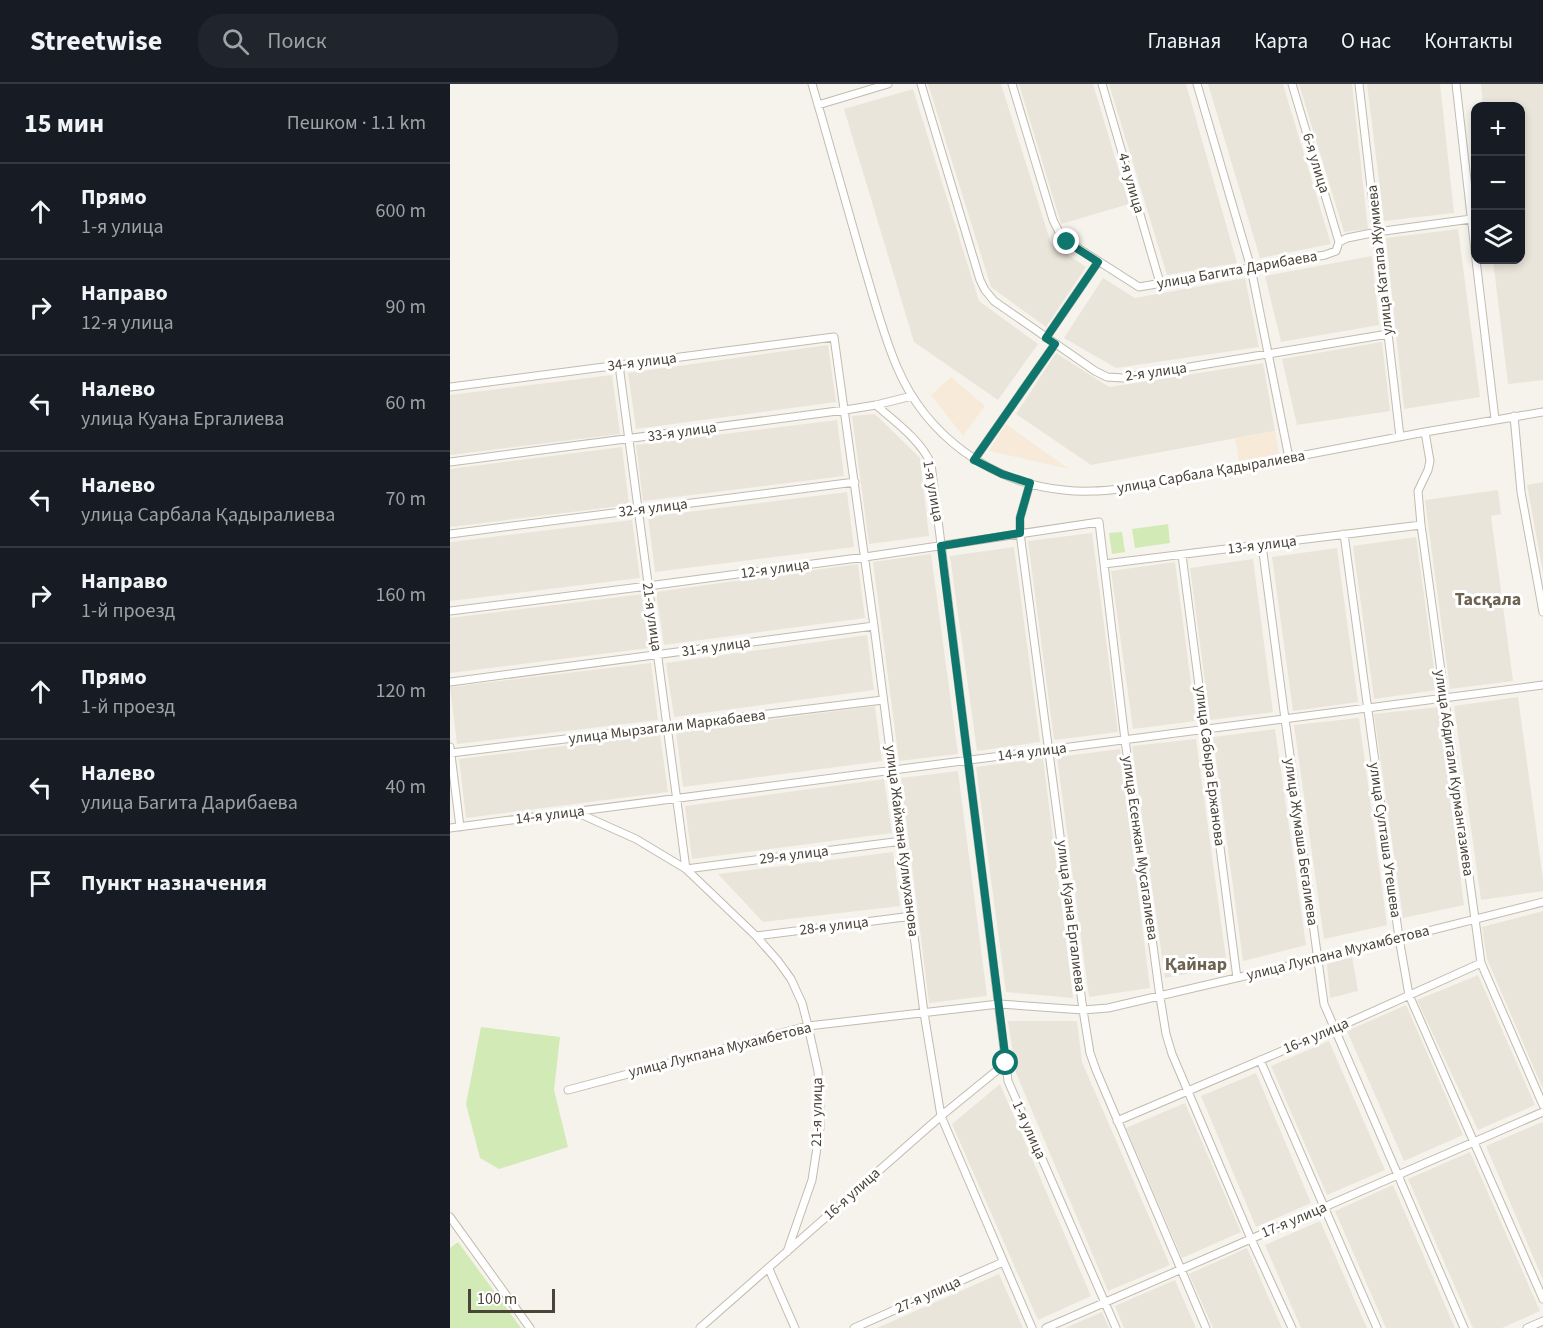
<!DOCTYPE html>
<html lang="ru">
<head>
<meta charset="utf-8">
<style>
	:root { --surface:#171b24; --page:#20242c; --text:#f1f3f6; --muted:#9ea1a6; --line:#363941 }
	body { margin:0; font-family:"Source Sans 3",sans-serif; background:var(--page); color:var(--text) }
	.controls { position:absolute; right:18px; top:18px; display:grid; overflow:hidden; border-radius:12px; box-shadow:0 3px 9px #0003 }
	.controls button { width:54px; height:54px; display:grid; place-items:center; padding:0; border:0; border-bottom:2px solid var(--line); background:var(--surface); color:var(--text); font:30px sans-serif }
	.scale { position:absolute; left:18px; bottom:15px; width:87px; box-sizing:border-box; padding-left:6px; border:3px solid #4b4439; border-top:0; font-size:16px; line-height:21px; white-space:nowrap; color:#4b4439; -webkit-text-stroke:4px #fff; paint-order:stroke }
	.stop { position:absolute; width:18px; height:18px; margin:-14px; border:4px solid #0f766e; border-radius:50%; background:#fff }
	.stop.end { background:#0f766e; border-color:#fff; box-shadow:0 2px 6px #0008 }
	.list { margin:0; padding:0; list-style:none }
	h2 { display:flex; justify-content:space-between; align-items:center; height:78px; margin:0; padding:0 24px; font-size:26px }
	h2 small { font-size:20px; font-weight:400; color:var(--muted) }
	.list li { display:grid; grid-template-columns:39px 1fr auto; gap:18px; align-items:center; box-sizing:border-box; height:96px; padding:0 24px; border-top:2px solid var(--line) }
	.list b { display:block; font-size:22px; white-space:nowrap }
	.list p { margin:0; font-size:20px; white-space:nowrap; color:var(--muted) }
	.list em { font-size:20px; font-style:normal; color:var(--muted) }
	.icon { flex:none; width:33px; height:33px; fill:none; stroke:currentColor; stroke-width:2; stroke-linecap:round; stroke-linejoin:round }
	.map { position:relative; flex:none; width:1093px; height:1244px; overflow:hidden }
	header { display:flex; align-items:center; gap:36px; box-sizing:border-box; height:84px; padding:0 30px; background:var(--surface); border-bottom:2px solid var(--line) }
	header strong { font-size:28px }
	nav { display:flex; gap:33px; margin-inline-start:auto; font-size:21px }
	.search { width:420px; height:54px; background:var(--page); display:flex; align-items:center; gap:15px; box-sizing:border-box; padding:0 21px; border-radius:24px; color:var(--muted); font-size:22px }
	main { display:flex }
	aside { flex:1; background:var(--surface) }
	.map>svg:first-child { display:block }
	.residential { fill:#eae5da }
	.commercial { fill:#f7ead8 }
	.green { fill:#d2eab5 }
	.lines { fill:none; stroke-linecap:round; stroke-linejoin:round }
	.minor-casing { stroke:#c2bbae; stroke-width:9 }
	.minor { stroke:#fff; stroke-width:7 }
	.route { stroke:#0f766e; stroke-width:8 }
	.labels { text-anchor:middle; dominant-baseline:central; stroke-width:6; stroke-linejoin:round; paint-order:stroke }
	.street-label { font-size:15px; fill:#4b4439; stroke:#fff }
	.quarter-label { font-size:18px; font-weight:bold; fill:#6e6250; stroke:#fff }
</style>
</head>
<body>
<header>
<strong>Streetwise</strong>
<div class="search"><svg class="icon" aria-label="search" viewBox="0 0 24 24"><circle cx="10" cy="10" r="6"/><path d="M15 15l6 6"/></svg>Поиск</div>
<nav><a>Главная</a><a>Карта</a><a>О нас</a><a>Контакты</a></nav>
</header>
<main>
<aside>
<h2>15 мин<small>Пешком · 1.1 km</small></h2>
<ul class="list">
<li><svg class="icon" aria-label="ahead" viewBox="0 0 24 24"><path d="M12 20V5M6 11l6-6 6 6"/></svg><div><b>Прямо</b><p>1-я улица</p></div><em>600 m</em></li>
<li><svg class="icon" aria-label="right" viewBox="0 0 24 24"><path d="M7 20v-9h11M14 6l5 5-5 5"/></svg><div><b>Направо</b><p>12-я улица</p></div><em>90 m</em></li>
<li><svg class="icon" aria-label="left" viewBox="0 0 24 24"><path d="M17 20v-9H6M10 6l-5 5 5 5"/></svg><div><b>Налево</b><p>улица Куана Ергалиева</p></div><em>60 m</em></li>
<li><svg class="icon" aria-label="left" viewBox="0 0 24 24"><path d="M17 20v-9H6M10 6l-5 5 5 5"/></svg><div><b>Налево</b><p>улица Сарбала Қадыралиева</p></div><em>70 m</em></li>
<li><svg class="icon" aria-label="right" viewBox="0 0 24 24"><path d="M7 20v-9h11M14 6l5 5-5 5"/></svg><div><b>Направо</b><p>1-й проезд</p></div><em>160 m</em></li>
<li><svg class="icon" aria-label="ahead" viewBox="0 0 24 24"><path d="M12 20V5M6 11l6-6 6 6"/></svg><div><b>Прямо</b><p>1-й проезд</p></div><em>120 m</em></li>
<li><svg class="icon" aria-label="left" viewBox="0 0 24 24"><path d="M17 20v-9H6M10 6l-5 5 5 5"/></svg><div><b>Налево</b><p>улица Багита Дарибаева</p></div><em>40 m</em></li>
<li><svg class="icon" aria-label="arrive" viewBox="0 0 24 24"><path d="M6 21V4h12l-3 4 3 4H6"/></svg><div><b>Пункт назначения</b></div></li>
</ul>
</aside>
<div class="map">
<svg width="1093" height="1244" viewBox="0 0 1093 1244">
	<rect width="100%" height="100%" fill="#f6f3ec"/>
	<!-- residential -->
	<path class="residential" d="M478,0H551L601,159L636,183L596,243L541,203Z
		M569,0H643L679,120L611,140Z
		M659,0H736L787,179L717,191Z
		M758,0H833L881,160L810,174Z
		M849,0H902L918,145L894,148Z
		M917,0H990L1004,129L934,137Z
		M1031,0H1093V296L1058,300L1043,176H1070V22H1033Z
		M463,5L529,217L588,260L548,316L464,258L394,25Z
		M1008,145L1030,313L954,325L936,154Z
		M922,172L929,241L831,258L815,192Z
		M653,194L685,214L795,194L809,263L666,284L614,254Z
		M932,258L940,327L847,341L832,275Z
		M378,261L386,318L186,345L178,289Z
		M606,269L659,303L813,279L825,347L641,381L566,330Z
		M162,291L170,350L0,371V311Z
		M425,330L470,374L479,452L419,460L402,332Z
		M387,336L394,392L193,417L186,361Z
		M172,363L179,421L0,443V385Z
		M1093,398V488L1077,401Z
		M1048,406L1051,430L1041,432L1063,597L1000,605L975,416Z
		M397,408L404,463L205,488L198,433Z
		M182,436L190,494L0,517V458Z
		M642,449L668,648L604,656L578,457Z
		M966,453L987,606L924,615L903,462Z
		M564,463L590,658L527,667L500,472Z
		M887,464L908,618L843,627L822,473Z
		M481,470L508,670L449,677L423,478Z
		M803,475L823,628L760,636L740,484Z
		M725,478L746,637L683,645L661,487Z
		M408,480L415,534L214,561L206,508Z
		M193,510L199,564L0,589V534Z
		M417,551L424,606L224,633L216,579Z
		M201,579L208,636L7,660L0,603Z
		M1068,613L1093,795V807L1031,816L1004,622Z
		M425,622L432,677L233,703L226,648Z
		M989,623L1014,821L953,834L924,630Z
		M909,634L937,841L874,855L844,641Z
		M825,645L856,861L793,877L763,653Z
		M210,650L218,708L16,734L9,675Z
		M746,655L777,882L715,894L682,662Z
		M670,665L700,904L639,913L607,673Z
		M593,674L623,914L556,908L526,683Z
		M508,687L537,912L479,919L451,694Z
		M434,695L442,749L242,775L235,722Z
		M443,768L450,822L313,838L268,790Z
		M1093,827V1005L1037,875L1032,843Z
		M902,872L908,907L880,914L877,880Z
		M1028,891L1085,1021L1028,1046L967,916Z
		M956,921L1013,1051L954,1077L897,947Z
		M558,937H627L632,978L720,1181L658,1207L566,989Z
		M879,957L935,1086L877,1111L821,982Z
		M806,989L861,1119L806,1143L751,1012Z
		M550,1000L641,1212L588,1236L502,1040Z
		M735,1019L791,1148L732,1174L676,1044Z
		M1092,1038L1093,1040V1196L1036,1062Z
		M1020,1068L1090,1227L1052,1244H1023L958,1095Z
		M943,1101L1005,1244H936L885,1127Z
		M870,1137L917,1244H851L815,1161Z
		M797,1164L832,1244H763L739,1190Z
		M549,1190L573,1244H427Z
		M725,1196L746,1244H674L665,1222Z
		M652,1228L659,1244H615Z"/>
	<!-- commercial -->
	<path class="commercial" d="M501,293L535,322L513,352L481,311Z
		M556,340L619,385L539,367Z
		M825,347L829,370L789,377L785,354Z"/>
	<!-- green -->
	<path class="green" d="M718,440L720,459L685,464L682,445Z
		M672,448L675,468L662,470L659,449Z
		M31,943L110,953L104,1006L118,1063L49,1085L30,1074L16,1020Z
		M8,1158L71,1244H0V1164Z"/>
	<g class="lines">
		<defs>
			<path id="minor" d="M362,0C379,58 395,116 412,175C423,211 432,248 447,283C476,351 540,399 614,406C637,409 659,406 682,404L975,348L1093,328
				M471,0L530,196L535,206L544,217L645,287L657,293L673,294L938,250
				M562,0L603,136L609,148L617,157L689,203L875,171L886,167L889,158L897,154L927,148L1021,135
				M652,0L710,199
				M747,0L801,184L839,374
				M842,0L889,158
				M909,0L950,353
				M1006,0L1026,175
				M368,21L438,0
				M1026,176L1045,335
				M596,254L648,178
				M169,281L236,785L452,757
				M0,303L384,253L424,542L474,929L491,1032L582,1244
				M426,321C445,338 471,356 481,380L558,997L666,1244
				M1064,332L1071,408L1093,528
				M975,348L980,377L978,386L968,407L971,441L1031,879L1093,1021
				M524,376L605,260
				M0,378L395,326L426,321L462,312
				M580,399L570,434V449L633,926L640,969L646,986L756,1244
				M0,450L405,398
				M894,450L949,854L959,911L1093,1215
				M812,461L835,635L874,920L1014,1244
				M732,471L787,894
				M654,480L971,441
				M0,527L198,502L415,473L649,438L675,656L710,913L716,950L722,970L801,1155L842,1244
				M0,598L424,542
				M0,663L10,743
				M1,669L433,616
				M128,729L186,755L236,785L306,852L328,877L341,895L352,919L358,942L368,987L370,1018V1044L362,1096L337,1168
				M0,744L1093,601
				M306,852L462,832
				M810,976L927,1244
				M118,1006L358,942L549,920L633,926L658,924L867,875L1093,818
				M667,1037L884,945L1031,879
				M0,1133L80,1244
				M319,1185L345,1244
				M250,1244L491,1032L556,979
				M404,1244L553,1178
				M596,1244L1093,1028
				M1077,1244L1093,1237"/>
		</defs>
		<!-- minor casing -->
		<use href="#minor" class="minor-casing"/>
		<!-- minor -->
		<use href="#minor" class="minor"/>
	</g>
	<g class="lines">
		<!-- route -->
		<path class="route" d="M556,979L491,462L570,449V434L580,399L552,390L524,376L605,260L596,254L648,178L617,158"/>
	</g>
	<g class="labels">
		<!-- street labels -->
		<g class="street-label">
			<text transform="translate(866 79) rotate(73)">6-я улица</text>
			<text transform="translate(681 99) rotate(74)">4-я улица</text>
			<text transform="translate(930 176) rotate(-96)">улица Катапа Жумиева</text>
			<text transform="translate(787 186) rotate(-10)">улица Багита Дарибаева</text>
			<text transform="translate(192 278) rotate(-7)">34-я улица</text>
			<text transform="translate(706 288) rotate(-8)">2-я улица</text>
			<text transform="translate(232 348) rotate(-8)">33-я улица</text>
			<text transform="translate(761 388) rotate(-10)">улица Сарбала Қадыралиева</text>
			<text transform="translate(483 407) rotate(80)">1-я улица</text>
			<text transform="translate(203 424) rotate(-7)">32-я улица</text>
			<text transform="translate(812 461) rotate(-7)">13-я улица</text>
			<text transform="translate(325 485) rotate(-8)">12-я улица</text>
			<text transform="translate(202 533) rotate(82)">21-я улица</text>
			<text transform="translate(266 563) rotate(-8)">31-я улица</text>
			<text transform="translate(217 643) rotate(-7)">улица Мырзагали Маркабаева</text>
			<text transform="translate(582 668) rotate(-7)">14-я улица</text>
			<text transform="translate(760 682) rotate(83)">улица Сабыра Ержанова</text>
			<text transform="translate(1004 689) rotate(82)">улица Абдигали Курмангазиева</text>
			<text transform="translate(100 731) rotate(-7)">14-я улица</text>
			<text transform="translate(935 756) rotate(82)">улица Султаша Утешева</text>
			<text transform="translate(452 757) rotate(83)">улица Жайжана Кулмуханова</text>
			<text transform="translate(851 758) rotate(82)">улица Жумаша Бегалиева</text>
			<text transform="translate(690 764) rotate(82)">улица Есенжан Мусагалиева</text>
			<text transform="translate(344 771) rotate(-7)">29-я улица</text>
			<text transform="translate(621 832) rotate(83)">улица Куана Ергалиева</text>
			<text transform="translate(384 842) rotate(-7)">28-я улица</text>
			<text transform="translate(888 869) rotate(-14)">улица Лукпана Мухамбетова</text>
			<text transform="translate(866 952) rotate(-23)">16-я улица</text>
			<text transform="translate(270 966) rotate(-14)">улица Лукпана Мухамбетова</text>
			<text transform="translate(367 1028) rotate(-89)">21-я улица</text>
			<text transform="translate(579 1046) rotate(66)">1-я улица</text>
			<text transform="translate(402 1110) rotate(-42)">16-я улица</text>
			<text transform="translate(844 1136) rotate(-23)">17-я улица</text>
			<text transform="translate(478 1211) rotate(-24)">27-я улица</text>
		</g>
		<!-- quarter labels -->
		<g class="quarter-label">
			<text x="1038" y="515">Тасқала</text>
			<text x="746" y="880">Қайнар</text>
		</g>
	</g>
</svg>
<div class="controls">
<button>+</button>
<button>−</button>
<button><svg class="icon" aria-label="layers" viewBox="0 0 24 24"><path d="M12 4l9 5-9 5-9-5zM3 14l9 5 9-5"/></svg></button>
</div>
<div class="scale">100 m</div>
<div class="stop" style="left:556px;top:979px"></div>
<div class="stop end" style="left:617px;top:158px"></div>
</div>
</main>
</body>
</html>
